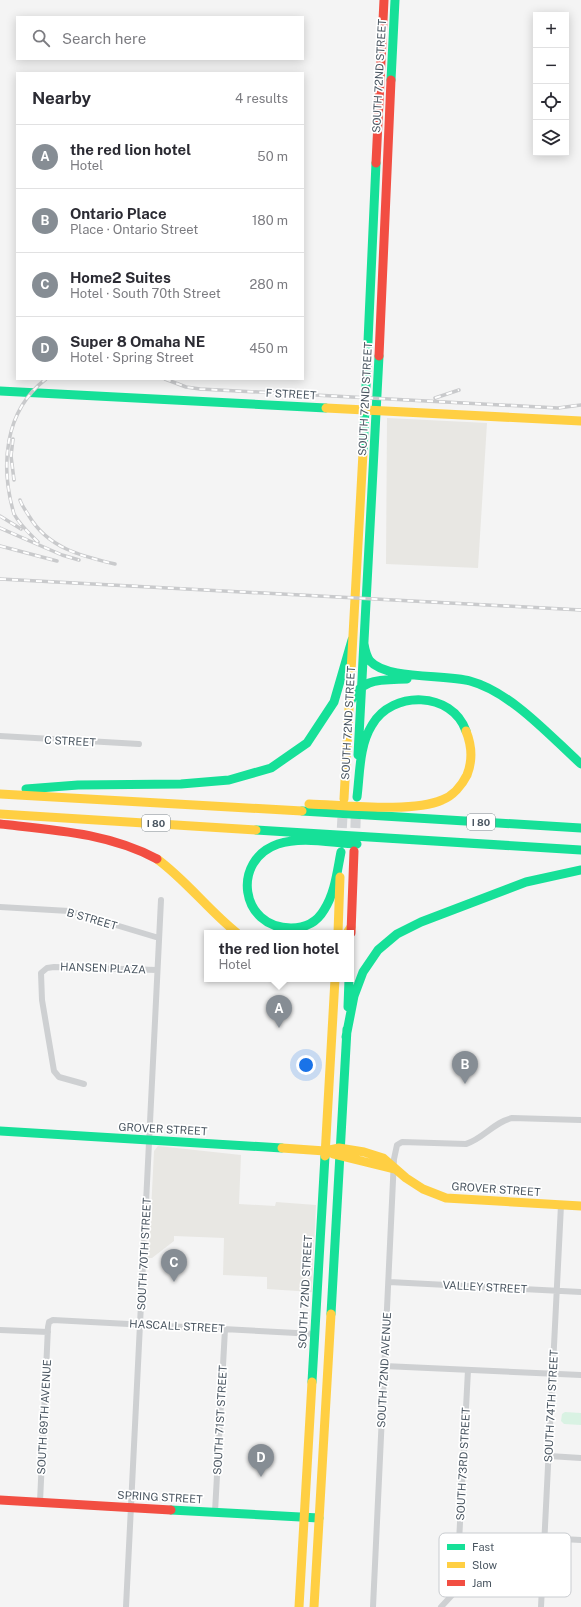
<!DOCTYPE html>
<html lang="en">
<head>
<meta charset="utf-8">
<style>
	:root { --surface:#fff; --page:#f7f7f7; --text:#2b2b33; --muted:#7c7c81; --line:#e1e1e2; --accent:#868d94 }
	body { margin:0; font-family:"Public Sans",sans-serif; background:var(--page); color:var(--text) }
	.controls { position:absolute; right:12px; top:12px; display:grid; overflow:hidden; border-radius:0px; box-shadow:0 2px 10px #0003 }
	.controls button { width:36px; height:36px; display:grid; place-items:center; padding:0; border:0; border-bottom:1px solid var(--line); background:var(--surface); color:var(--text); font:20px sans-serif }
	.you { position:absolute; left:306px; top:1065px; width:14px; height:14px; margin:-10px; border:3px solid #fff; border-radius:50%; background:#1a73e8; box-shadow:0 0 0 6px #1a73e833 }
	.badge { display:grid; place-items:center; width:26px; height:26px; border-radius:50%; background:var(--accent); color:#fff; font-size:13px; font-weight:700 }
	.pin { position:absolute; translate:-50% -33px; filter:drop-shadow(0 1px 2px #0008) }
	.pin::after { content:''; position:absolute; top:21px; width:14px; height:12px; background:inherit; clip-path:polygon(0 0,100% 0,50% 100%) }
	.popup { position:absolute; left:204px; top:930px; width:150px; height:52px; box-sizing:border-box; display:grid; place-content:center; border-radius:0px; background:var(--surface); filter:drop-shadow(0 1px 3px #0005); font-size:13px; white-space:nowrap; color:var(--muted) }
	.popup b { font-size:15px; color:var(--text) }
	.popup::after { content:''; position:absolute; left:50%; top:100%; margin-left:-8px; border:8px solid transparent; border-top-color:var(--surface) }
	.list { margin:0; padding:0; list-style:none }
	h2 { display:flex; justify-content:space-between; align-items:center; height:52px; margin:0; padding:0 16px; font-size:17px }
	h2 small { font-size:13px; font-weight:400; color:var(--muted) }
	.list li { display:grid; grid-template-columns:26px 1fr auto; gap:12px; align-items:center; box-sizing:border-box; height:64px; padding:0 16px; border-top:1px solid var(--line) }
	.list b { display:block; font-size:15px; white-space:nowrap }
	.list p { margin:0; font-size:13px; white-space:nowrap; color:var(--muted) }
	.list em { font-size:13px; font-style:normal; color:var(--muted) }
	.icon { flex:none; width:22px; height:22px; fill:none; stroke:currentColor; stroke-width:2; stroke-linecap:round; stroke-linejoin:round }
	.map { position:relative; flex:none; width:581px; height:1607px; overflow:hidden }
	.search { position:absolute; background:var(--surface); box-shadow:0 2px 10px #0003; left:16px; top:16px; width:288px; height:44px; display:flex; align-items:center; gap:10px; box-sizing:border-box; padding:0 14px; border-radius:0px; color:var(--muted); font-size:15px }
	.panel { position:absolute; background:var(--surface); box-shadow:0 2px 10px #0003; left:16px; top:72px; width:288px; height:308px; border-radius:0px }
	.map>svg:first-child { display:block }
	.commercial { fill:#e8e7e3 }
	.green { fill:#d9f2e3 }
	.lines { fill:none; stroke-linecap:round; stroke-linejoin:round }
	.primary-tunnel { stroke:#d2d4d7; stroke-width:10; stroke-dasharray:10 5; stroke-linecap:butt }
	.street { stroke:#ced0d2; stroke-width:6 }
	.fast { stroke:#16e098; stroke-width:9 }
	.slow { stroke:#ffcf43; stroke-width:9 }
	.jam { stroke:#f24e42; stroke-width:9 }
	.rail-casing { stroke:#c9cacc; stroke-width:3.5 }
	.rail { stroke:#fff; stroke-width:2; stroke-dasharray:6; stroke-linecap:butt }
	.labels { text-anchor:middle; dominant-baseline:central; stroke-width:3.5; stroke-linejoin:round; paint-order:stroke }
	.shield { fill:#fff; stroke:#808990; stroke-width:1 }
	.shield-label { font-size:10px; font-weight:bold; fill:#4a5661 }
	.street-label { font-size:11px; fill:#4a5661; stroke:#fff }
	.key { fill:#fff; stroke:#c9ccd0; stroke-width:1 }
	.key-label { font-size:11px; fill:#4a5661 }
</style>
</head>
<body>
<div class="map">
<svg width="581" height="1607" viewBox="0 0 581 1607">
	<rect width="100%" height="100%" fill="#f4f4f4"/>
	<!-- commercial -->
	<path class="commercial" d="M387,418L487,423L478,568L386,564Z
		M158,1146L241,1155L239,1204L275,1206L276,1202L316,1205L312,1292L267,1289V1277L223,1275L224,1238L174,1236V1241L152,1258H147L150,1231L154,1151Z"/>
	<!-- green -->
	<path class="green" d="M565,1412L581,1413V1425L564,1424L561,1421L562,1414Z"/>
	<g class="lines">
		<!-- primary-tunnel -->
		<path class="primary-tunnel" d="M341,843L343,807
			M355,843L356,807"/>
		<!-- street -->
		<path class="street" d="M0,736L139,744
			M0,907L69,911L159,938
			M84,1084L59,1077L54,1071L42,1000L41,973L47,968L54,967L157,970
			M389,1282L581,1292
			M0,1330L48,1332
			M384,1366L581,1375
			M549,1456L581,1458
			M40,1502L48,1327L49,1322L53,1320L315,1334
			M215,1512L225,1329
			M544,1538L581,1540
			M126,1607L161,900
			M373,1607L394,1159L397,1145L402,1142L466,1144C483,1139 494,1122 512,1118L581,1120
			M441,1607L453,1594L457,1580L468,1370
			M541,1607L561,1205"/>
		<!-- fast -->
		<path class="fast" d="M391,80L395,0
			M0,391L326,408
			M363,453L376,163
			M364,644C365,650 366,656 370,661C387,680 445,674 470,681C511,692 550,736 581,764
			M349,705C360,677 381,680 407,679
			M358,755L379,356
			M26,789L78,785L181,784L229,780L271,768L307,743L334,702L352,640
			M357,797C360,773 359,746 372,725C392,690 452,691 466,731
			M302,811L581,828
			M256,830L581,850
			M341,852C337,872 335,893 324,910C317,922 305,928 291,928C240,928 231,860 278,844C302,836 332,843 357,844
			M348,1007L349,979
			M346,1037L354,996L363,972L378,950L397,934L421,922L526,882L581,870
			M0,1131L282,1148
			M331,1314L347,1029
			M312,1382L325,1156
			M171,1510L319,1518"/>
		<!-- slow -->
		<path class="slow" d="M326,408L581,421
			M0,794L302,811
			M344,799L363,453
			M309,804C344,805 412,813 442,800C453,796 462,785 467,775C473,760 472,746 466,731
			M0,814L256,830
			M157,859C187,881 208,910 237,933
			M338,933L340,877
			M347,933L351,927
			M282,1148L325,1151L339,1148L364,1152L383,1158L406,1178L423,1189L446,1198L581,1206
			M333,1154L394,1169
			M325,1156L335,979
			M299,1607L312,1382
			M314,1607L331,1314"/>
		<!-- jam -->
		<path class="jam" d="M376,163L384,0
			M379,356L391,80
			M0,824C54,830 108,833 157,859
			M351,933L354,851
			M0,1500L171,1510"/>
		<defs>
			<path id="rail" d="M165,379L186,387L200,389L558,408L581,405
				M435,398L459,390
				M13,439L11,456L14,480
				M20,500C22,506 26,511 29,516C48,548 81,556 115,564
				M0,516L21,529
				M0,528L62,555L79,560
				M38,542C29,533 20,525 14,514C0,466 4,411 46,379
				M0,546L57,561
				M0,579L581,610"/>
		</defs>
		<!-- rail casing -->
		<use href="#rail" class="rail-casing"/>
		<!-- rail -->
		<use href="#rail" class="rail"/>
	</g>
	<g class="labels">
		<!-- shield labels -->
		<g class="shield">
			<rect x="467" y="814" width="28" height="16" rx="3"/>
			<rect x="142" y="815" width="28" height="16" rx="3"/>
		</g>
		<g class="shield-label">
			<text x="481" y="822">I 80</text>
			<text x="156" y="823">I 80</text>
		</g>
		<!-- street labels -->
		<g class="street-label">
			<text transform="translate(379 76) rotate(-87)">SOUTH 72ND STREET</text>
			<text transform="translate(291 394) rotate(3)">F STREET</text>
			<text transform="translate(365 399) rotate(-87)">SOUTH 72ND STREET</text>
			<text transform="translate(348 723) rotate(-87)">SOUTH 72ND STREET</text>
			<text transform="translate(70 741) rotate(3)">C STREET</text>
			<text transform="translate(92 919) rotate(16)">B STREET</text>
			<text transform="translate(103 968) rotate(2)">HANSEN PLAZA</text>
			<text transform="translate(163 1129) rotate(3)">GROVER STREET</text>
			<text transform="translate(496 1189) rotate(4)">GROVER STREET</text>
			<text transform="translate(144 1254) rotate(-87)">SOUTH 70TH STREET</text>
			<text transform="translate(485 1287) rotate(3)">VALLEY STREET</text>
			<text transform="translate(305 1292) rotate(-87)">SOUTH 72ND STREET</text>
			<text transform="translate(177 1326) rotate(3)">HASCALL STREET</text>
			<text transform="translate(384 1370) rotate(-87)">SOUTH 72ND AVENUE</text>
			<text transform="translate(551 1406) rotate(-87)">SOUTH 74TH STREET</text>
			<text transform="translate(44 1417) rotate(-87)">SOUTH 69TH AVENUE</text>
			<text transform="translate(220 1420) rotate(-87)">SOUTH 71ST STREET</text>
			<text transform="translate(463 1464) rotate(-87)">SOUTH 73RD STREET</text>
			<text transform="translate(160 1497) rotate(3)">SPRING STREET</text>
		</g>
	</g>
	<!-- legend -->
	<rect x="439" y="1533" width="132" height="64" rx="6" class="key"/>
	<rect x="447" y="1544" width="18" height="6" fill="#16e098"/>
	<rect x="447" y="1562" width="18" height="6" fill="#ffcf43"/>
	<rect x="447" y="1580" width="18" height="6" fill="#f24e42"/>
	<g class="key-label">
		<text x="472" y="1551">Fast</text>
		<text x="472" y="1569">Slow</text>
		<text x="472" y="1587">Jam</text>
	</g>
</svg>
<div class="controls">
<button>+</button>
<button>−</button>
<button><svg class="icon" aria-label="locate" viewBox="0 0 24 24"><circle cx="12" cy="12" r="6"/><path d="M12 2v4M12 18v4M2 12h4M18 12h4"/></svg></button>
<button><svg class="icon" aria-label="layers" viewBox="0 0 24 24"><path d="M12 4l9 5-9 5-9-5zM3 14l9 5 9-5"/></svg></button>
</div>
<div class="you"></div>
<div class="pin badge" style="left:279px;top:1028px">A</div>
<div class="popup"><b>the red lion hotel</b>Hotel</div>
<div class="pin badge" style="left:465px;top:1084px">B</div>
<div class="pin badge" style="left:174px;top:1282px">C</div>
<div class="pin badge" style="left:261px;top:1477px">D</div>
<div class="search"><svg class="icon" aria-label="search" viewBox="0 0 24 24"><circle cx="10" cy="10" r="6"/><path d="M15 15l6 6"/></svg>Search here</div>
<section class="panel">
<h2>Nearby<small>4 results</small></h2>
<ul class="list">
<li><span class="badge">A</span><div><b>the red lion hotel</b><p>Hotel</p></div><em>50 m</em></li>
<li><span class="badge">B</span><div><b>Ontario Place</b><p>Place · Ontario Street</p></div><em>180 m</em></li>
<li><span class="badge">C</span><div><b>Home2 Suites</b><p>Hotel · South 70th Street</p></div><em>280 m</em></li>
<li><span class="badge">D</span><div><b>Super 8 Omaha NE</b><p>Hotel · Spring Street</p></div><em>450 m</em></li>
</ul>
</section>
</div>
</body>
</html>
